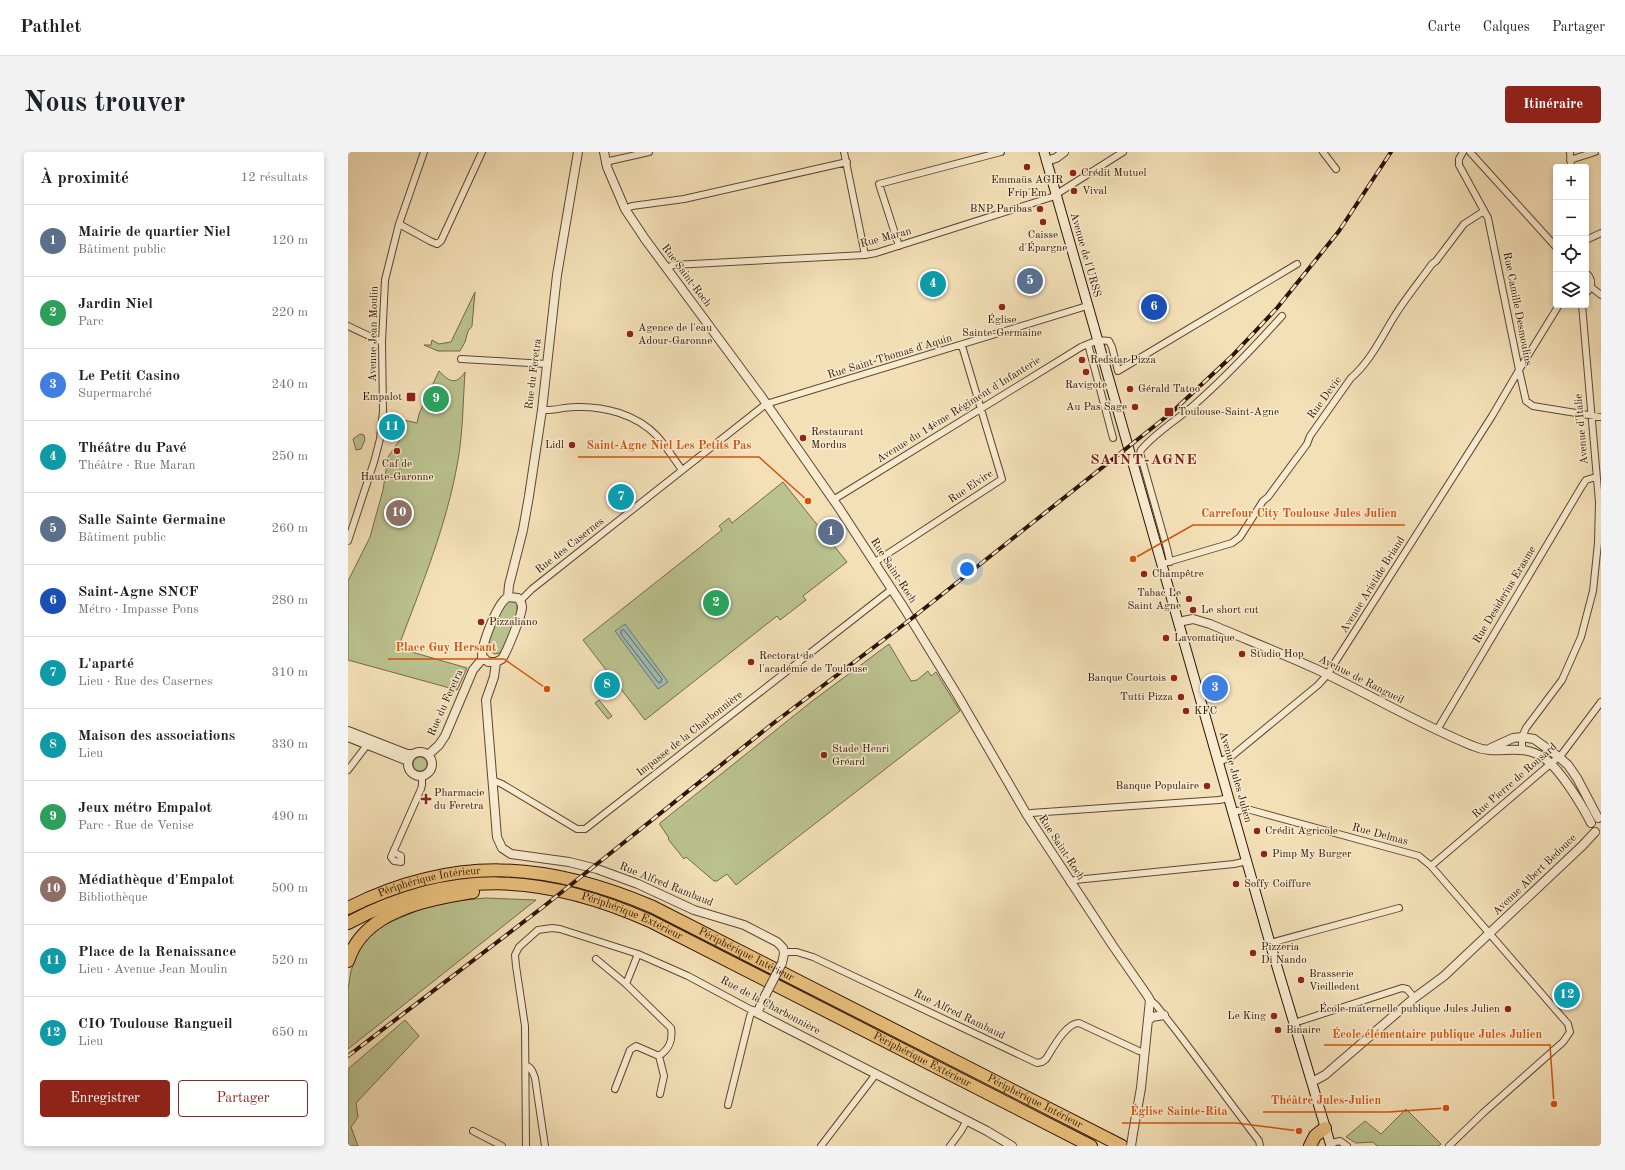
<!DOCTYPE html>
<html lang="fr">
<head>
<meta charset="utf-8">
<style>
	:root { --surface:#fff; --page:#f2f2f2; --text:#202124; --muted:#757577; --line:#e0e0e0; --accent:#8f2418 }
	body { margin:0; font-family:"Old Standard TT",serif; background:var(--page); color:var(--text) }
	.controls { position:absolute; right:12px; top:12px; display:grid; overflow:hidden; border-radius:4px; box-shadow:0 2px 6px #0003 }
	.controls button { width:36px; height:36px; display:grid; place-items:center; padding:0; border:0; border-bottom:1px solid var(--line); background:var(--surface); color:var(--text); font:20px sans-serif }
	.you { position:absolute; left:619px; top:417px; width:14px; height:14px; margin:-10px; border:3px solid #fff; border-radius:50%; background:#1a73e8; box-shadow:0 0 0 6px #1a73e833 }
	.badge { display:grid; place-items:center; width:26px; height:26px; border-radius:50%; background:var(--accent); color:#fff; font-size:13px; font-weight:700 }
	.pin { position:absolute; translate:-50% -50%; border:2px solid #fff; box-shadow:0 1px 4px #0006 }
	.list { margin:0; padding:0; list-style:none }
	h2 { display:flex; justify-content:space-between; align-items:center; height:52px; margin:0; padding:0 16px; font-size:17px }
	h2 small { font-size:13px; font-weight:400; color:var(--muted) }
	.list li { display:grid; grid-template-columns:26px 1fr auto; gap:12px; align-items:center; box-sizing:border-box; height:72px; padding:0 16px; border-top:1px solid var(--line) }
	.list b { display:block; font-size:15px; white-space:nowrap }
	.list p { margin:0; font-size:13px; white-space:nowrap; color:var(--muted) }
	.list em { font-size:13px; font-style:normal; color:var(--muted) }
	.actions { display:flex; gap:8px; padding:12px 16px }
	.actions a { flex:1; padding:9px 0; border:1px solid var(--accent); border-radius:4px; text-align:center; font-size:14px; color:var(--accent) }
	.actions .main { background:var(--accent); color:#fff }
	.icon { flex:none; width:22px; height:22px; fill:none; stroke:currentColor; stroke-width:2; stroke-linecap:round; stroke-linejoin:round }
	.map { position:relative; flex:none; width:1253px; height:994px; overflow:hidden; border-radius:4px }
	header { display:flex; align-items:center; gap:24px; box-sizing:border-box; height:56px; padding:0 20px; background:var(--surface); border-bottom:1px solid var(--line) }
	header strong { font-size:19px }
	nav { display:flex; gap:22px; margin-inline-start:auto; font-size:14px }
	.intro { display:flex; align-items:center; justify-content:space-between; box-sizing:border-box; height:96px; padding:0 24px }
	h1 { margin:0; font-size:28px }
	.button { padding:10px 18px; border-radius:4px; background:var(--accent); color:#fff; font-size:14px; font-weight:700 }
	main { display:flex; gap:24px; padding:0 24px }
	aside { flex:1; background:var(--surface); border-radius:4px; box-shadow:0 2px 6px #0003 }
	.map>svg:first-child { display:block }
	.green { fill:#bac28f; stroke:#746a49 }
	.water { fill:#9dbcb5; stroke:#70786e }
	.lines { fill:none; stroke-linecap:round; stroke-linejoin:round }
	.shore { stroke:#65675c; stroke-width:1 }
	.minor-casing { stroke:#5f4630; stroke-width:8 }
	.tertiary-casing { stroke:#5f4630; stroke-width:10 }
	.secondary-casing { stroke:#2d1203; stroke-width:11 }
	.motorway-casing { stroke:#2d1203; stroke-width:14 }
	.minor { stroke:#f8ebd0; stroke-width:6 }
	.tertiary { stroke:#f8ebd0; stroke-width:8 }
	.secondary { stroke:#f8ebd0; stroke-width:9 }
	.motorway { stroke:#eac07c; stroke-width:12 }
	.rail-casing { stroke:#2d1203; stroke-width:4 }
	.rail { stroke:#f8ebd0; stroke-width:2.5; stroke-dasharray:8; stroke-linecap:butt }
	.tertiary-bridge-casing { stroke:#5f4630; stroke-width:10; stroke-linecap:butt }
	.tertiary-bridge { stroke:#f8ebd0; stroke-width:8 }
	.poi-dot { fill:#8f2418; stroke:#f8ebd0; stroke-width:1.5 }
	.labels { text-anchor:middle; dominant-baseline:central; stroke-width:3; stroke-linejoin:round; paint-order:stroke }
	.poi-label { font-size:11px; fill:#2d1203; stroke:#f8ebd0; text-anchor:start }
	.street-label { font-size:11px; fill:#2d1203; stroke:#f8ebd0 }
	.district-label { font-size:15px; font-weight:bold; letter-spacing:1px; fill:#7a1f14; stroke:#f8ebd0 }
	.leader { fill:none; stroke:#d5520b; stroke-width:1.5 }
	.callout-dot { fill:#d5520b; stroke:#f8ebd0; stroke-width:1.5 }
	.callout-label { font-size:12px; text-anchor:middle; font-weight:bold; fill:#d5520b; stroke:#f8ebd0; stroke-width:3; stroke-linejoin:round; paint-order:stroke }
</style>
</head>
<body>
<header>
<strong>Pathlet</strong>
<nav><a>Carte</a><a>Calques</a><a>Partager</a></nav>
</header>
<div class="intro"><h1>Nous trouver</h1><a class="button">Itinéraire</a></div>
<main>
<aside>
<h2>À proximité<small>12 résultats</small></h2>
<ul class="list">
<li><span class="badge" style="background:#5c6f8a">1</span><div><b>Mairie de quartier Niel</b><p>Bâtiment public</p></div><em>120 m</em></li>
<li><span class="badge" style="background:#2e9e5b">2</span><div><b>Jardin Niel</b><p>Parc</p></div><em>220 m</em></li>
<li><span class="badge" style="background:#3f7fe0">3</span><div><b>Le Petit Casino</b><p>Supermarché</p></div><em>240 m</em></li>
<li><span class="badge" style="background:#0f9aa8">4</span><div><b>Théâtre du Pavé</b><p>Théâtre · Rue Maran</p></div><em>250 m</em></li>
<li><span class="badge" style="background:#5c6f8a">5</span><div><b>Salle Sainte Germaine</b><p>Bâtiment public</p></div><em>260 m</em></li>
<li><span class="badge" style="background:#1a4fb4">6</span><div><b>Saint-Agne SNCF</b><p>Métro · Impasse Pons</p></div><em>280 m</em></li>
<li><span class="badge" style="background:#0f9aa8">7</span><div><b>L'aparté</b><p>Lieu · Rue des Casernes</p></div><em>310 m</em></li>
<li><span class="badge" style="background:#0f9aa8">8</span><div><b>Maison des associations</b><p>Lieu</p></div><em>330 m</em></li>
<li><span class="badge" style="background:#2e9e5b">9</span><div><b>Jeux métro Empalot</b><p>Parc · Rue de Venise</p></div><em>490 m</em></li>
<li><span class="badge" style="background:#8d6e63">10</span><div><b>Médiathèque d'Empalot</b><p>Bibliothèque</p></div><em>500 m</em></li>
<li><span class="badge" style="background:#0f9aa8">11</span><div><b>Place de la Renaissance</b><p>Lieu · Avenue Jean Moulin</p></div><em>520 m</em></li>
<li><span class="badge" style="background:#0f9aa8">12</span><div><b>CIO Toulouse Rangueil</b><p>Lieu</p></div><em>650 m</em></li>
</ul>
<div class="actions"><a class="main">Enregistrer</a><a>Partager</a></div>
</aside>
<div class="map">
<svg width="1253" height="994" viewBox="0 0 1253 994">
	<rect width="100%" height="100%" fill="#f4e0b7"/>
	<filter id="stains"><feTurbulence type="fractalNoise" baseFrequency=".005" numOctaves="4"/><feColorMatrix values="0 0 0 0 .2 0 0 0 0 .09 0 0 0 0 .02 0 0 0 .5 -.17"/></filter>
	<radialGradient id="worn" r=".72"><stop offset=".6" stop-color="#630" stop-opacity="0"/><stop offset="1" stop-color="#630" stop-opacity=".3"/></radialGradient>
	<!-- green -->
	<path class="green" d="M127,140L124,174L120,179L117,190L112,199H90L76,193H83L84,188L91,192L103,190Z
		M91,219C100,228 107,235 117,220C115,249 115,280 110,308C99,373 73,435 50,496L119,516L109,538L0,508V429L22,385L35,338L40,305L53,286L47,266L69,271L71,262Z
		M12,282L16,283L17,288L13,297L8,298L5,287Z
		M435,330L499,410L455,444L458,448L432,468L429,464L297,568L235,488L374,378L371,374L381,366L384,371Z
		M160,449L167,450L169,452V464L155,497L152,501L146,502L140,496V490L152,458Z
		M541,492L563,529L569,528L580,519L583,524L588,520L612,559L388,733L379,722L369,729H366L338,705L336,707L320,687L321,686L312,673V671L463,550Z
		M251,548L264,564L260,567L247,551Z
		M65 612a7 7 0 1 1 14 0a7 7 0 1 1-14 0Z
		M137,746L188,748L0,897V837L3,819L12,795L26,777L78,755L108,749Z
		M57,868L71,884L8,951L10,965L3,975L10,994H0V917Z
		M1058,957L1093,992L1091,994H1029L1025,990L1008,991L998,985L1017,969L1033,982Z"/>
	<!-- water -->
	<path class="water" d="M277,472L320,530L310,537L267,479Z"/>
	<g class="lines">
		<!-- shore -->
		<path class="shore" d="M276,478L314,527L312,531L310,530L273,482V479Z"/>
		<defs>
			<path id="minor" d="M496,0L517,103
				M975,0L988,17
				M1115,0L1111,7V13L1140,66L1142,76L1171,218L1178,249L1185,254L1253,265
				M1122,0L1208,95
				M1222,0L1223,15
				M1222,8L1247,0
				M257,10L301,0
				M277,57L284,54L336,47L499,10
				M51,72L82,89L89,92L93,89L134,0
				M1238,88L1253,81
				M551,94L531,32L653,0
				M319,116L325,113L517,103L528,101L704,45L775,0
				M1238,121C1245,127 1245,135 1238,141
				M1243,135L1253,143
				M0,174L34,190
				M740,192L765,286
				M113,207L199,212
				M194,258C205,259 216,255 227,255C256,254 288,262 309,284C318,294 326,307 334,318
				M485,348L733,195C742,191 750,187 761,189L764,195L770,219L949,112
				M0,389L26,310L32,287L35,259L34,190L37,128L51,72L76,0
				M527,410L654,327L614,194
				M822,410L819,396L792,301L793,298C808,280 829,268 846,253C878,225 906,195 934,164
				M813,412L884,391L892,385L915,349L920,345L959,292L962,284L1003,226C1022,210 1033,186 1046,165C1057,147 1071,130 1084,112L1088,109L1116,72L1136,59
				M172,449L184,437L418,252L739,154
				M1089,578L1234,334L1238,328L1248,325
				M1174,597V585L1178,576L1214,528L1233,485L1245,439L1250,391L1251,350L1234,153
				M871,610L884,604L970,533L979,523L1144,264L1171,218L1211,153
				M0,618L19,593
				M144,628L154,632L229,677H237L544,437
				M885,660L899,657L1071,704L1083,714L1220,872L1222,880L1215,890L1135,961L1101,994
				M679,663L683,661L871,648L881,646
				M46,698L47,701L53,704V710L46,709L43,705L73,637L74,633V625
				M1083,714L1214,602L1253,550
				M722,731L727,728L886,712L899,709
				M922,791L1051,756
				M436,800H449L465,805L689,911L694,910L698,907C705,896 718,871 731,871L791,899L797,901
				M248,807L278,832
				M802,848L808,853L830,881L911,989L912,994
				M946,871L1054,836L1059,837L1064,843L1065,847
				M311,904L316,924L312,942
				M178,914C184,915 185,921 187,926L197,994
				M267,937L282,898L288,894L311,904C321,897 325,889 323,876L278,832L290,802
				M380,953L402,864L405,858
				M125,979L154,994
				M983,991L992,989L999,994
				M178,994L177,874L168,814L167,803L171,795L190,778L204,776L212,777L290,802L340,824L409,861
				M473,994L528,922
				M602,994L613,979L619,968"/>
			<path id="tertiary" d="M256,0L259,15L277,57L297,87L413,244L491,356L556,456L610,544L679,663L765,794L799,843L802,848L793,936L785,981
				M698,9L708,6L716,0
				M160,445L161,433L175,378L181,344L194,258L209,123L230,0
				M160,445L170,446C172,449 174,451 174,455C174,463 159,499 154,507L148,510H140L134,504C134,492 149,451 160,445Z
				M830,470L845,467L862,472C897,487 933,501 968,517C1021,542 1071,572 1125,594C1150,605 1171,589 1196,606C1212,617 1234,653 1243,671
				M148,510L146,525L138,548L149,685L154,696L163,702L221,710L249,717L290,732L346,758L396,773L429,790L435,796L436,802L434,811
				M0,579L59,602H65
				M0,585L60,609
				M1143,596L1165,586L1174,585L1186,587L1211,605L1220,613L1229,626L1250,666
				M60 612a12 12 0 1 1 24 0a12 12 0 1 1-24 0Z
				M80,603L91,593L97,584L125,518L135,506
				M418,842L409,861L639,979L664,994
				M800,869L804,865L816,863
				M964,930L977,923L1065,847L1096,824L1234,694L1247,680"/>
			<path id="secondary" d="M696,0L924,798C944,864 963,929 983,994"/>
			<g id="motorway">
				<path id="s1" d="M0,756C106,703 197,709 305,755L774,994"/>
				<path id="s2" d="M0,771C105,715 196,722 302,769L743,994"/>
				<path d="M0,809C16,758 79,748 125,740"/>
				<path d="M962,994L967,984L977,976"/>
			</g>
		</defs>
		<!-- minor casing -->
		<use href="#minor" class="minor-casing"/>
		<!-- tertiary casing -->
		<use href="#tertiary" class="tertiary-casing"/>
		<!-- secondary casing -->
		<use href="#secondary" class="secondary-casing"/>
		<!-- motorway casing -->
		<use href="#motorway" class="motorway-casing"/>
		<!-- minor -->
		<use href="#minor" class="minor"/>
		<!-- tertiary -->
		<use href="#tertiary" class="tertiary"/>
		<!-- secondary -->
		<use href="#secondary" class="secondary"/>
		<!-- motorway -->
		<use href="#motorway" class="motorway"/>
		<defs>
			<path id="rail" d="M0,904L195,755L423,573L563,467L823,261L883,205L929,156L991,79L1043,0"/>
		</defs>
		<!-- rail casing -->
		<use href="#rail" class="rail-casing"/>
		<!-- rail -->
		<use href="#rail" class="rail"/>
		<defs>
			<path id="tertiary-bridge" d="M418,842L434,811
				M783,994L785,981"/>
		</defs>
		<!-- tertiary-bridge casing -->
		<use href="#tertiary-bridge" class="tertiary-bridge-casing"/>
		<!-- tertiary-bridge -->
		<use href="#tertiary-bridge" class="tertiary-bridge"/>
	</g>
	<!-- markers -->
	<g class="poi-dot">
		<circle cx="679" cy="15" r="4"/>
		<circle cx="725" cy="21" r="4"/>
		<circle cx="726" cy="39" r="4"/>
		<circle cx="692" cy="57" r="4"/>
		<circle cx="695" cy="70" r="4"/>
		<circle cx="654" cy="155" r="4"/>
		<circle cx="282" cy="182" r="4"/>
		<circle cx="734" cy="208" r="4"/>
		<circle cx="738" cy="220" r="4"/>
		<circle cx="782" cy="237" r="4"/>
		<rect x="58" y="240" width="10" height="10" rx="2"/>
		<circle cx="787" cy="255" r="4"/>
		<rect x="816" y="255" width="10" height="10" rx="2"/>
		<circle cx="455" cy="286" r="4"/>
		<circle cx="224" cy="293" r="4"/>
		<circle cx="49" cy="299" r="4"/>
		<circle cx="796" cy="422" r="4"/>
		<circle cx="841" cy="447" r="4"/>
		<circle cx="845" cy="458" r="4"/>
		<circle cx="133" cy="470" r="4"/>
		<circle cx="818" cy="486" r="4"/>
		<circle cx="894" cy="502" r="4"/>
		<circle cx="403" cy="510" r="4"/>
		<circle cx="826" cy="526" r="4"/>
		<circle cx="833" cy="545" r="4"/>
		<circle cx="838" cy="559" r="4"/>
		<circle cx="476" cy="603" r="4"/>
		<circle cx="859" cy="634" r="4"/>
		<path d="M76 641h4v4h4v4h-4v4h-4v-4h-4v-4h4z"/>
		<circle cx="909" cy="679" r="4"/>
		<circle cx="916" cy="702" r="4"/>
		<circle cx="888" cy="732" r="4"/>
		<circle cx="905" cy="801" r="4"/>
		<circle cx="953" cy="828" r="4"/>
		<circle cx="1160" cy="857" r="4"/>
		<circle cx="926" cy="864" r="4"/>
		<circle cx="930" cy="878" r="4"/>
	</g>
	<g class="labels">
		<!-- poi labels -->
		<g class="poi-label">
			<text x="733" y="21">Crédit Mutuel</text>
			<text x="679" y="28" text-anchor="middle">Emmaüs AGIR<tspan x="679" dy="13">Frip'Em</tspan></text>
			<text x="734" y="39">Vival</text>
			<text x="684" y="57" text-anchor="end">BNP Paribas</text>
			<text x="695" y="83" text-anchor="middle">Caisse<tspan x="695" dy="13">d'Épargne</tspan></text>
			<text x="654" y="168" text-anchor="middle">Église<tspan x="654" dy="13">Sainte-Germaine</tspan></text>
			<text x="290" y="176">Agence de l'eau<tspan x="290" dy="13">Adour-Garonne</tspan></text>
			<text x="742" y="208">Redstar Pizza</text>
			<text x="738" y="233" text-anchor="middle">Ravigote</text>
			<text x="790" y="237">Gérald Tatoo</text>
			<text x="54" y="245" text-anchor="end">Empalot</text>
			<text x="779" y="255" text-anchor="end">Au Pas Sage</text>
			<text x="830" y="260">Toulouse-Saint-Agne</text>
			<text x="463" y="280">Restaurant<tspan x="463" dy="13">Mordus</tspan></text>
			<text x="216" y="293" text-anchor="end">Lidl</text>
			<text x="49" y="312" text-anchor="middle">Caf de<tspan x="49" dy="13">Haute-Garonne</tspan></text>
			<text x="804" y="422">Champêtre</text>
			<text x="833" y="441" text-anchor="end">Tabac Le<tspan x="833" dy="13">Saint Agne</tspan></text>
			<text x="853" y="458">Le short cut</text>
			<text x="141" y="470">Pizzaliano</text>
			<text x="826" y="486">Lavomatique</text>
			<text x="902" y="502">Studio Hop</text>
			<text x="411" y="504">Rectorat de<tspan x="411" dy="13">l'académie de Toulouse</tspan></text>
			<text x="818" y="526" text-anchor="end">Banque Courtois</text>
			<text x="825" y="545" text-anchor="end">Tutti Pizza</text>
			<text x="846" y="559">KFC</text>
			<text x="484" y="597">Stade Henri<tspan x="484" dy="13">Gréard</tspan></text>
			<text x="851" y="634" text-anchor="end">Banque Populaire</text>
			<text x="86" y="641">Pharmacie<tspan x="86" dy="13">du Feretra</tspan></text>
			<text x="917" y="679">Crédit Agricole</text>
			<text x="924" y="702">Pimp My Burger</text>
			<text x="896" y="732">Soffy Coiffure</text>
			<text x="913" y="795">Pizzeria<tspan x="913" dy="13">Di Nando</tspan></text>
			<text x="961" y="822">Brasserie<tspan x="961" dy="13">Vieilledent</tspan></text>
			<text x="1152" y="857" text-anchor="end">École maternelle publique Jules Julien</text>
			<text x="918" y="864" text-anchor="end">Le King</text>
			<text x="938" y="878">Binaire</text>
		</g>
		<!-- street labels -->
		<g class="street-label">
			<text transform="translate(538 86) rotate(-15)">Rue Maran</text>
			<text transform="translate(737 103) rotate(74)">Avenue de l'URSS</text>
			<text transform="translate(338 124) rotate(53)">Rue Saint-Roch</text>
			<text transform="translate(1169 157) rotate(79)">Rue Camille Desmoulins</text>
			<text transform="translate(26 182) rotate(-89)">Avenue Jean Moulin</text>
			<text transform="translate(542 205) rotate(-17)">Rue Saint-Thomas d'Aquin</text>
			<text transform="translate(186 222) rotate(-83)">Rue du Feretra</text>
			<text transform="translate(977 246) rotate(-54)">Rue Devic</text>
			<text transform="translate(611 258) rotate(-32)">Avenue du 14ème Régiment d'Infanterie</text>
			<text transform="translate(1234 277) rotate(-95)">Avenue d'Italie</text>
			<text transform="translate(623 335) rotate(-34)">Rue Elvire</text>
			<text transform="translate(222 394) rotate(-38)">Rue des Casernes</text>
			<text transform="translate(545 419) rotate(57)">Rue Saint-Roch</text>
			<text transform="translate(1025 433) rotate(-58)">Avenue Aristide Briand</text>
			<text transform="translate(1157 443) rotate(-59)">Rue Desiderius Erasme</text>
			<text transform="translate(1013 528) rotate(27)">Avenue de Rangueil</text>
			<text transform="translate(98 551) rotate(-66)">Rue du Feretra</text>
			<text transform="translate(342 582) rotate(-38)">Impasse de la Charbonnière</text>
			<text transform="translate(887 625) rotate(74)">Avenue Jules Julien</text>
			<text transform="translate(1167 629) rotate(-41)">Rue Pierre de Ronsard</text>
			<text transform="translate(1032 683) rotate(15)">Rue Delmas</text>
			<text transform="translate(713 696) rotate(57)">Rue Saint-Roch</text>
			<text transform="translate(1187 723) rotate(-44)">Avenue Albert Bedouce</text>
			<text stroke="none"><textPath href="#s1" startOffset="86">Périphérique Intérieur</textPath></text>
			<text transform="translate(318 733) rotate(22)">Rue Alfred Rambaud</text>
			<text stroke="none"><textPath href="#s2" startOffset="296">Périphérique Extérieur</textPath></text>
			<text stroke="none"><textPath href="#s1" startOffset="421">Périphérique Intérieur</textPath></text>
			<text transform="translate(422 854) rotate(28)">Rue de la Charbonnière</text>
			<text transform="translate(611 863) rotate(26)">Rue Alfred Rambaud</text>
			<text stroke="none"><textPath href="#s2" startOffset="620">Périphérique Extérieur</textPath></text>
			<text stroke="none"><textPath href="#s1" startOffset="745">Périphérique Intérieur</textPath></text>
		</g>
		<!-- district labels -->
		<g class="district-label">
			<text x="796" y="308">SAINT-AGNE</text>
		</g>
	</g>
	<!-- callouts -->
	<path class="leader" d="M460 349L411 305H230M785 407L845 373H1057M199 537L156 507H40M1206 952L1202 893H976M1098 956L1041 960H915M951 979L888 971H774"/>
	<g class="callout-dot">
		<circle cx="460" cy="349" r="4"/>
		<circle cx="785" cy="407" r="4"/>
		<circle cx="199" cy="537" r="4"/>
		<circle cx="1206" cy="952" r="4"/>
		<circle cx="1098" cy="956" r="4"/>
		<circle cx="951" cy="979" r="4"/>
	</g>
	<g class="callout-label">
		<text x="321" y="297">Saint-Agne Niel Les Petits Pas</text>
		<text x="951" y="365">Carrefour City Toulouse Jules Julien</text>
		<text x="98" y="499">Place Guy Hersant</text>
		<text x="1089" y="886">École élémentaire publique Jules Julien</text>
		<text x="978" y="952">Théâtre Jules-Julien</text>
		<text x="831" y="963">Église Sainte-Rita</text>
	</g>
	<rect width="100%" height="100%" filter="url(#stains)"/>
	<rect width="100%" height="100%" fill="url(#worn)"/>
</svg>
<div class="controls">
<button>+</button>
<button>−</button>
<button><svg class="icon" aria-label="locate" viewBox="0 0 24 24"><circle cx="12" cy="12" r="6"/><path d="M12 2v4M12 18v4M2 12h4M18 12h4"/></svg></button>
<button><svg class="icon" aria-label="layers" viewBox="0 0 24 24"><path d="M12 4l9 5-9 5-9-5zM3 14l9 5 9-5"/></svg></button>
</div>
<div class="you"></div>
<div class="pin badge" style="left:483px;top:380px;background:#5c6f8a">1</div>
<div class="pin badge" style="left:368px;top:451px;background:#2e9e5b">2</div>
<div class="pin badge" style="left:867px;top:536px;background:#3f7fe0">3</div>
<div class="pin badge" style="left:585px;top:132px;background:#0f9aa8">4</div>
<div class="pin badge" style="left:682px;top:129px;background:#5c6f8a">5</div>
<div class="pin badge" style="left:806px;top:155px;background:#1a4fb4">6</div>
<div class="pin badge" style="left:273px;top:345px;background:#0f9aa8">7</div>
<div class="pin badge" style="left:259px;top:533px;background:#0f9aa8">8</div>
<div class="pin badge" style="left:88px;top:247px;background:#2e9e5b">9</div>
<div class="pin badge" style="left:51px;top:361px;background:#8d6e63">10</div>
<div class="pin badge" style="left:44px;top:275px;background:#0f9aa8">11</div>
<div class="pin badge" style="left:1219px;top:843px;background:#0f9aa8">12</div>
</div>
</main>
</body>
</html>
